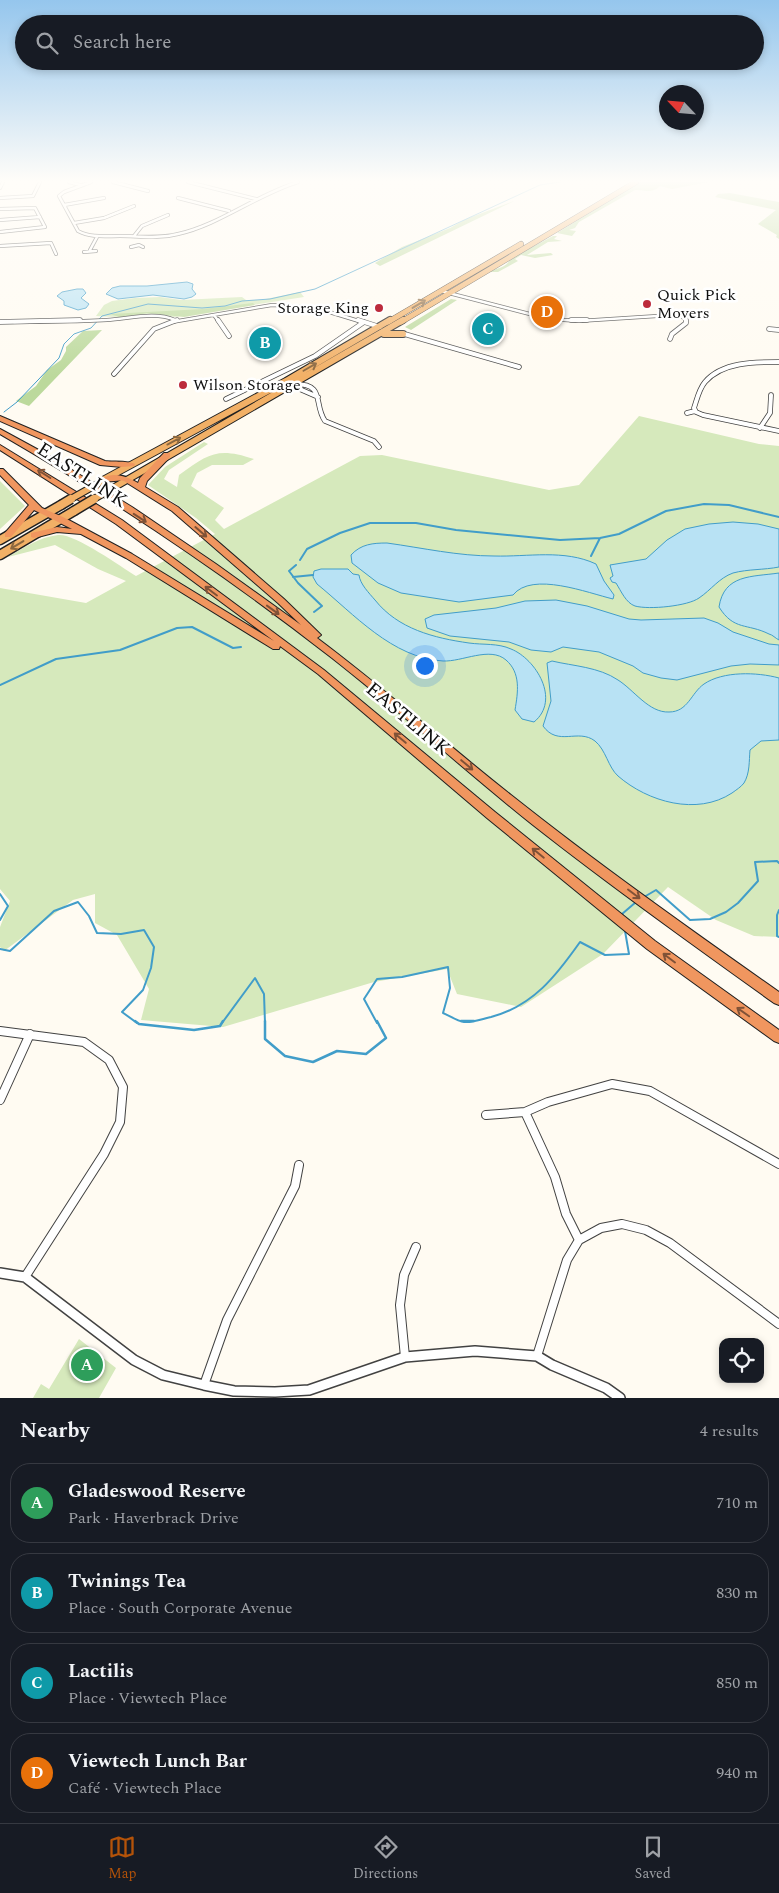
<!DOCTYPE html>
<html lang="en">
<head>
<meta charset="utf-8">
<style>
	:root { --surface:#171b24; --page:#242831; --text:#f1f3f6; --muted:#9ea1a6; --line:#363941; --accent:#b45309 }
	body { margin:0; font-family:Spectral,serif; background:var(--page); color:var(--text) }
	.controls { position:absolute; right:15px; bottom:15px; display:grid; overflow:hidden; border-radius:10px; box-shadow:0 2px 8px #0003 }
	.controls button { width:45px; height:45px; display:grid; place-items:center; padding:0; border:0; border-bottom:1px solid var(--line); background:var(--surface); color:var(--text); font:25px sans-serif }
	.compass { position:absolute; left:659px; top:85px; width:45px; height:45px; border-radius:50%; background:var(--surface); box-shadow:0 2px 8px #0003; rotate:296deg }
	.you { position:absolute; left:424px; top:665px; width:18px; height:18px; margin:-12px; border:4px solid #fff; border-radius:50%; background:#1a73e8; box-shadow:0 0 0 8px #1a73e833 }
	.badge { display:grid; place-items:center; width:32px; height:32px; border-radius:50%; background:var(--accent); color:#fff; font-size:16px; font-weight:700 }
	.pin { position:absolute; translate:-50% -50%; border:2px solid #fff; box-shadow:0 1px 5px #0006 }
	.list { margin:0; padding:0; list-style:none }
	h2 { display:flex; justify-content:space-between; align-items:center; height:65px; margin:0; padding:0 20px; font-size:21px }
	h2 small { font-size:16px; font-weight:400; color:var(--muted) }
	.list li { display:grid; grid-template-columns:32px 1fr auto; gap:15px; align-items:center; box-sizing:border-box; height:80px; margin:0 10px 10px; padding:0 10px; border:1px solid var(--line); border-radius:20px }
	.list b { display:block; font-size:19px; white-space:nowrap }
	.list p { margin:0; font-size:16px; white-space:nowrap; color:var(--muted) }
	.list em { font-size:16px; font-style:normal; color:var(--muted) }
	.icon { flex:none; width:28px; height:28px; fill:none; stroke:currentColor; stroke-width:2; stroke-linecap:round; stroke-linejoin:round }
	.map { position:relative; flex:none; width:779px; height:1398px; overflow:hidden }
	.search { position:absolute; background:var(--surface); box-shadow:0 2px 8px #0003; left:15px; right:15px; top:15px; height:55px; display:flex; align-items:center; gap:12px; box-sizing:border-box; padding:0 18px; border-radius:28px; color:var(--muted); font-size:19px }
	.sheet { height:425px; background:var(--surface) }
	nav { display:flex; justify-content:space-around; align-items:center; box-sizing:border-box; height:70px; border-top:1px solid var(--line); background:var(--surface); font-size:14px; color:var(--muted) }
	nav a { display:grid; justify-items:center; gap:2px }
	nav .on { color:var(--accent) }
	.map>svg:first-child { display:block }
	.green { fill:#d6e9bc }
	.forest { fill:#bcd99c }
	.water { fill:#b8e2f4; stroke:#419dc9 }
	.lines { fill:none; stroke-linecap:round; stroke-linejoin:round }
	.stream-far2 { stroke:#419dc9; stroke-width:1 }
	.stream-far1 { stroke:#419dc9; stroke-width:2 }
	.stream { stroke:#419dc9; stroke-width:2.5 }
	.minor-far2-casing { stroke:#424242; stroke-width:4 }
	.minor-far1-casing { stroke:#424242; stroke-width:5.5 }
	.minor-casing { stroke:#424242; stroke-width:10 }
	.tertiary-casing { stroke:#424242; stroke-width:12 }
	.trunk-far2-casing { stroke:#202020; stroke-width:6 }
	.trunk-far1-casing { stroke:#202020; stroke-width:8 }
	.trunk-casing { stroke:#202020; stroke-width:11 }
	.motorway-casing { stroke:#202020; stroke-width:2 }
	.minor-far2 { stroke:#fff; stroke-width:2.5 }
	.minor-far1 { stroke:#fff; stroke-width:4 }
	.minor { stroke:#fff; stroke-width:8 }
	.tertiary { stroke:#fff; stroke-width:9 }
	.trunk-far2 { stroke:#f2b066; stroke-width:5 }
	.trunk-far1 { stroke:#f2b066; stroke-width:6 }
	.trunk { stroke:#f2b066; stroke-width:8 }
	.motorway { fill:#f0965f; fill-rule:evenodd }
	.trunk-bridge-far1-casing { stroke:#202020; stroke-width:8; stroke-linecap:butt }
	.trunk-bridge-casing { stroke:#202020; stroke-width:11; stroke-linecap:butt }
	.trunk-bridge-far1 { stroke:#f2b066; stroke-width:6 }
	.trunk-bridge { stroke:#f2b066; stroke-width:8 }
	.oneway { stroke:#8c683f }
	.oneway2 { stroke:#805237 }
	.poi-dot { fill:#bc2b3c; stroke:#fff; stroke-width:2 }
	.labels { text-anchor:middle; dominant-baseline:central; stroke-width:5; stroke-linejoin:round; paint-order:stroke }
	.far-poi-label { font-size:16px; fill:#0f0f0f; stroke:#fff; text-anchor:start }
	.street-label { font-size:20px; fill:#0f0f0f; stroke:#fff }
</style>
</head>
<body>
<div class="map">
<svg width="779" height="1398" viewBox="0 0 779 1398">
	<rect width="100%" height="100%" fill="#fffbf2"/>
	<!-- green -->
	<path class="green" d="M300,292L304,297L174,317C149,312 122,319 96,316L104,305L112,301L135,298L160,297L181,300L242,297L246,300H261Z
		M639,416L759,444L779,446V937L754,936L716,920L668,887L603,954L521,1007L457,994L447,969L374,982L223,1027L141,1020L149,989L117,935L95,923V894L73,900L4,951L0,947V927L10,901L0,889V588L86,603L126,581L98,569L55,545L8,557C24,548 39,537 58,535C74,533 120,566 136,576L215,534L196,518L148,485L165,467L204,442L208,444L169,470L164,479L177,487L179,475C209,453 218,447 254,459L243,465H212L197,473L191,486L224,508L215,520L224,529L360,456L382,455L549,490L579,485Z
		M0,481L25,506L0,529Z
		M79,1339L116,1368L99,1398H33L41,1384L49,1389Z"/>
	<!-- forest -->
	<path class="forest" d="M640,182H709L672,189L660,186C651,195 644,189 635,190L579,222L575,228L569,230L576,231L572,236L557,233Z
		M730,193L779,202V239L776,237L777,235L758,224L776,210L715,197L718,194Z
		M514,201L380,266L375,263L402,247L450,228L466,219Z
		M553,236H557L554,239L562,241L548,242L527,255L551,253L553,255L535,258L521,255L515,259L518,261L498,272H489C496,268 507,268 510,259Z
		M451,299L457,300L411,330L405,327Z
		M253,303L255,305L184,317L147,313L122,318L110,314L203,309Z
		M102,330L29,406L16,401L36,386L47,370L61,360L66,351V347L83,331Z"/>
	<!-- water -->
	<path class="water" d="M187,282L193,284L192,289L196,294L192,297L184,299L153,295L118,299L106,294L112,288L120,286H147Z
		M77,289H83L86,293L81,298L89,304L86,308L78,310L64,305V301L57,296L62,292Z
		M733,522L758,524L779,529V567C764,570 748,569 733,573C719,578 711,590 699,598C688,606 649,610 635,606C626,603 621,591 616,583L612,582L610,578L613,576L610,565L646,559L667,540L685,529L709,524Z
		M387,543C423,548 458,556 494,556C528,557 564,549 596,564L604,581L614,595L613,599C588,593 532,571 513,595L459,602L401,593L378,583L352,563L351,555C361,544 373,543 387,543Z
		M321,569H348L353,574L359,575C360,584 369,593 375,600C398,629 434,638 469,643C483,645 498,643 511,649C536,659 561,700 534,722L522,719L515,710C518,692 521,673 506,660C490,646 462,662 443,661C392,658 354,614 317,584L313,577L314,571Z
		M779,573V640C775,638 773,635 769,634C747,623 734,631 719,607C724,574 752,577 779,573Z
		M556,600L587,606L629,619L641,620L704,618L718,623L733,632L769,644L779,645V665L750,664L731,666L677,680L661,678L643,673L633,666L599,652L563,647L551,652L531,650L509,642L450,636L427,628L425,619L434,615L496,608L525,601Z
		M552,661C573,666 599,667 618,680C634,690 649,713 669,712C688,712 691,693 704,684C723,671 757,672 779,678V740L761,741L750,750C749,761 750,773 744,783C741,787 736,790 732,793C697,816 648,802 618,776C608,767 606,750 595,741C578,728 558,747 543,726L551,701L547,663Z"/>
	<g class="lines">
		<!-- stream-far2 -->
		<path class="stream-far2" d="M4,412L17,402L59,358L64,344L74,334L91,328L102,316L148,304L202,308L225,306L242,301L270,299L315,289L540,185L560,182"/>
		<!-- stream-far1 -->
		<path class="stream-far1" d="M591,556L600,538
			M300,560L307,549L340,533L370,523H416L456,530L560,540L600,538L619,534L666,511L704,504L729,505L779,517
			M296,565L289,571L298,583L322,606L314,612
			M293,577L313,575
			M0,685L56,659L120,650L177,628L192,627L233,648L241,647
			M0,894L8,906L0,920
			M644,897L656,890L690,920L710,919L726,912L738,903L758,881L755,862L777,861L779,863
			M779,910L777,915V936L779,937
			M623,916L622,914L636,902
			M0,949L10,951L54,911L78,902L89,916L97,933L121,934L144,930L154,947L151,968L143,990L122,1012L137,1023
			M222,1023L255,978L264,994L265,1023
			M377,1023L364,999L377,979L402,977L448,967L450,988L443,1013C450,1016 457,1021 464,1022C473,1023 482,1019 491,1017C533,1006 556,976 580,942L605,955L629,954L625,931"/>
		<!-- stream -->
		<path class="stream" d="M135,1021L139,1024L194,1030L220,1026L223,1021
			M265,1021V1039L285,1056L313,1062L337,1051L366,1054L386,1038L377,1021
			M461,1021H474"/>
		<defs>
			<path id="minor-far2" d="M69,182L80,185
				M91,182L64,192L59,196L78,231C91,238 105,236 120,236C139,236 159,239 178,234C219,225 256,195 298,182
				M113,182L148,191
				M188,182L256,199
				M0,188L3,182
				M0,198L33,196L40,182
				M178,198L229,211
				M64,205L104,198
				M0,209L35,208L45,227L0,232
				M0,220L40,217
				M74,223L104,218L134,206
				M134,236L142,226L168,215
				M0,246L51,243L56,254
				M131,247L139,245L143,247
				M90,250L97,237
				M84,252L96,251
				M441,291L549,319L579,321L673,315L686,318V322
				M214,315L219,322
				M14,322C45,321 76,322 107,320C128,319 155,311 175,320
				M172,322L272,305L316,308L362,322"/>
			<path id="minor-far1" d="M218,320L229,336
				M358,320L380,327
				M571,320H587
				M0,322L80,320
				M769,329L779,330
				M401,333L519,367
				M670,339L672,334L686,323V320
				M779,362C754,362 722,362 705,382C699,389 697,399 694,408L696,412L703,415L779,431
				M114,374L154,329L177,320
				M295,384C326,384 313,404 325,421L374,441L379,447
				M295,385V387L318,397
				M226,399L315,356L364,322
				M687,413L695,411
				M760,428L770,413L771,395"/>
			<path id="minor" d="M0,1031L84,1042L109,1060L123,1087L120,1122L104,1154L25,1277
				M0,1100L30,1034
				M525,1112L555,1177L566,1214L579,1240
				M486,1115L525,1112L548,1102L612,1084L650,1091L779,1164
				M537,1356L567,1260L579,1240L601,1228L622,1224L646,1230L670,1243L779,1324
				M405,1357L400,1305L404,1275L416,1247
				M204,1385L227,1320L295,1186L299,1165"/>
			<path id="tertiary" d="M0,1273L25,1277L134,1360L163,1375L204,1385L234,1391L275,1392L309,1390L405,1357L475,1351L537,1356L552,1365L606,1388L620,1398"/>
			<path id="trunk-far2" d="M388,322L521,244
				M401,322L636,182"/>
			<path id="trunk-far1" d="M384,334H403
				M103,480L286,381L390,320
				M113,488L403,320"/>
			<path id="trunk" d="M0,540L61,505
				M0,555L74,511"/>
			<path id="motorway" d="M0,416L105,461C112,462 130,461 135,464L134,466L122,467L100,465L0,421Z
				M0,429L46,454L132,507L216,564L301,625L278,603L172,511L124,481C117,479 107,484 101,479C113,471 127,476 138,483L140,478L164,453H170V457L147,481L145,487L178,507L284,599L319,633L321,635L317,638C384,688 445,743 511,795C598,864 688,928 779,992V1005L774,1003C693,945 612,887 533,825C465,771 401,712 332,658C227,576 116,501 0,434Z
				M0,445L122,520L324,670L495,812L655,941L779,1030V1043L774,1041L647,949L487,818L318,674L280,646L279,649H273L126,558L81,534L57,532L34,538L31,537V533L57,527L72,529L34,510L11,537H5V533L29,505L0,475V469H3L42,508L63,517L132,554L274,641L116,524L0,450Z"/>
		</defs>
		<!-- minor-far2 casing -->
		<use href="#minor-far2" class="minor-far2-casing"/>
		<!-- minor-far1 casing -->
		<use href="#minor-far1" class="minor-far1-casing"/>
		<!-- minor casing -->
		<use href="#minor" class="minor-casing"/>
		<!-- tertiary casing -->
		<use href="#tertiary" class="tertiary-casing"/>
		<!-- trunk-far2 casing -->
		<use href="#trunk-far2" class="trunk-far2-casing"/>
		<!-- trunk-far1 casing -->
		<use href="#trunk-far1" class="trunk-far1-casing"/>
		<!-- trunk casing -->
		<use href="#trunk" class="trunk-casing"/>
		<!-- motorway casing -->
		<use href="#motorway" class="motorway-casing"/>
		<!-- minor-far2 -->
		<use href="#minor-far2" class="minor-far2"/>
		<!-- minor-far1 -->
		<use href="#minor-far1" class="minor-far1"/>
		<!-- minor -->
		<use href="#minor" class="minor"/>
		<!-- tertiary -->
		<use href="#tertiary" class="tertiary"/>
		<!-- trunk-far2 -->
		<use href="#trunk-far2" class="trunk-far2"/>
		<!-- trunk-far1 -->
		<use href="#trunk-far1" class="trunk-far1"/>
		<!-- trunk -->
		<use href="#trunk" class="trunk"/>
		<!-- motorway -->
		<use href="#motorway" class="motorway"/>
		<defs>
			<path id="trunk-bridge-far1" d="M69,500L101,482
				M92,500L113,488"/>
			<path id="trunk-bridge" d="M61,505L71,499
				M74,511L94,499"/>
		</defs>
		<!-- trunk-bridge-far1 casing -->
		<use href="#trunk-bridge-far1" class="trunk-bridge-far1-casing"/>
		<!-- trunk-bridge casing -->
		<use href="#trunk-bridge" class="trunk-bridge-casing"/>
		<!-- trunk-bridge-far1 -->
		<use href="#trunk-bridge-far1" class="trunk-bridge-far1"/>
		<!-- trunk-bridge -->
		<use href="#trunk-bridge" class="trunk-bridge"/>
	</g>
	<!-- one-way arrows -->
	<defs><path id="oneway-shaft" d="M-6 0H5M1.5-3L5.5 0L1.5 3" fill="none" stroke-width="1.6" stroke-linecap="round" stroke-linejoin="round" transform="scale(1.25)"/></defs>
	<g class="oneway">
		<use href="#oneway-shaft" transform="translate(419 304) rotate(-31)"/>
		<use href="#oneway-shaft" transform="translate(310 367) rotate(-30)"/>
		<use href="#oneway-shaft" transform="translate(174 441) rotate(-28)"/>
		<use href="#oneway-shaft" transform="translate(17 545) rotate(149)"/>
	</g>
	<g class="oneway2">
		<use href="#oneway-shaft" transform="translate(44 474) rotate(-148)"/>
		<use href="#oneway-shaft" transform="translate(140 518) rotate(33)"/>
		<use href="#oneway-shaft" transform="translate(201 532) rotate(41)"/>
		<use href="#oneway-shaft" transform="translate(211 591) rotate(-143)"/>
		<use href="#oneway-shaft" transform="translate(273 610) rotate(36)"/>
		<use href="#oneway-shaft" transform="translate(400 738) rotate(-140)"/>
		<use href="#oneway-shaft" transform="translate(467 765) rotate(40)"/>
		<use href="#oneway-shaft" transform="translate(538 853) rotate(-141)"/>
		<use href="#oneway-shaft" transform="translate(634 894) rotate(37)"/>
		<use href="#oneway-shaft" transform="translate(669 958) rotate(-143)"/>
		<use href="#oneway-shaft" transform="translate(743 1012) rotate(-145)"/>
	</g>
	<!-- sky -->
	<linearGradient id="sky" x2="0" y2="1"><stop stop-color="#95c6ed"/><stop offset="0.48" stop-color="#fffdf9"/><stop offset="1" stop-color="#fffdf9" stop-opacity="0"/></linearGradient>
	<rect width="779" height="377" fill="url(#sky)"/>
	<!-- markers -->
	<g class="poi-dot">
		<circle cx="647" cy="304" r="5"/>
		<circle cx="379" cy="308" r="5"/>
		<circle cx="183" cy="385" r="5"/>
	</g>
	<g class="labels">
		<!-- far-poi labels -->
		<g class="far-poi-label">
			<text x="657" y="295">Quick Pick<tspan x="657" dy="18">Movers</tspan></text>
			<text x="369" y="308" text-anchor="end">Storage King</text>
			<text x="193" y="385">Wilson Storage</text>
		</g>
		<!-- street labels -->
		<g class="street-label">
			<text transform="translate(82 475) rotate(33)">EASTLINK</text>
			<text transform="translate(408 719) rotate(40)">EASTLINK</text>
		</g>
	</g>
</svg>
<div class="controls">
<button><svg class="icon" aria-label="locate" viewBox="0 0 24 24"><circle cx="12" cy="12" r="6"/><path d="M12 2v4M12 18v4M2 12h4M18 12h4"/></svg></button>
</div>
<svg class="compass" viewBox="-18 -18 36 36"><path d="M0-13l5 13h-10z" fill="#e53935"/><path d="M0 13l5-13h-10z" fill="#9ea1a6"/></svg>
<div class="you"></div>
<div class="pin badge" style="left:87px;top:1365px;background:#2e9e5b">A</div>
<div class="pin badge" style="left:265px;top:343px;background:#0f9aa8">B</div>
<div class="pin badge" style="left:488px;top:329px;background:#0f9aa8">C</div>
<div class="pin badge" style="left:547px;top:312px;background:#e8710a">D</div>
<div class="search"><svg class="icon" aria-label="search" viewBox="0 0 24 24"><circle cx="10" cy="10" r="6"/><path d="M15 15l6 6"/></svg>Search here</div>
</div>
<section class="sheet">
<h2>Nearby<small>4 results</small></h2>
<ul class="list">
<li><span class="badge" style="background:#2e9e5b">A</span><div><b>Gladeswood Reserve</b><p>Park · Haverbrack Drive</p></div><em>710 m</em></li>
<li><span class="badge" style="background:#0f9aa8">B</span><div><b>Twinings Tea</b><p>Place · South Corporate Avenue</p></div><em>830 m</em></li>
<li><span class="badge" style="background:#0f9aa8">C</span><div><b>Lactilis</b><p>Place · Viewtech Place</p></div><em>850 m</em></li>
<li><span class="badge" style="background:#e8710a">D</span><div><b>Viewtech Lunch Bar</b><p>Café · Viewtech Place</p></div><em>940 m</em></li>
</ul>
</section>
<nav>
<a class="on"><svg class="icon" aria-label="map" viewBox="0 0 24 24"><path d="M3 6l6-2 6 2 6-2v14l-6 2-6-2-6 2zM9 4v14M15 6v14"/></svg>Map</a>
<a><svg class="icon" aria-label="directions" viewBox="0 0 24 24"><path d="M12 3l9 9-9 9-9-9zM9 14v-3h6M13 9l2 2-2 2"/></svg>Directions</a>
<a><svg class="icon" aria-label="saved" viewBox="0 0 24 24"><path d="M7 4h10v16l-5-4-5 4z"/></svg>Saved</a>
</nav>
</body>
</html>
